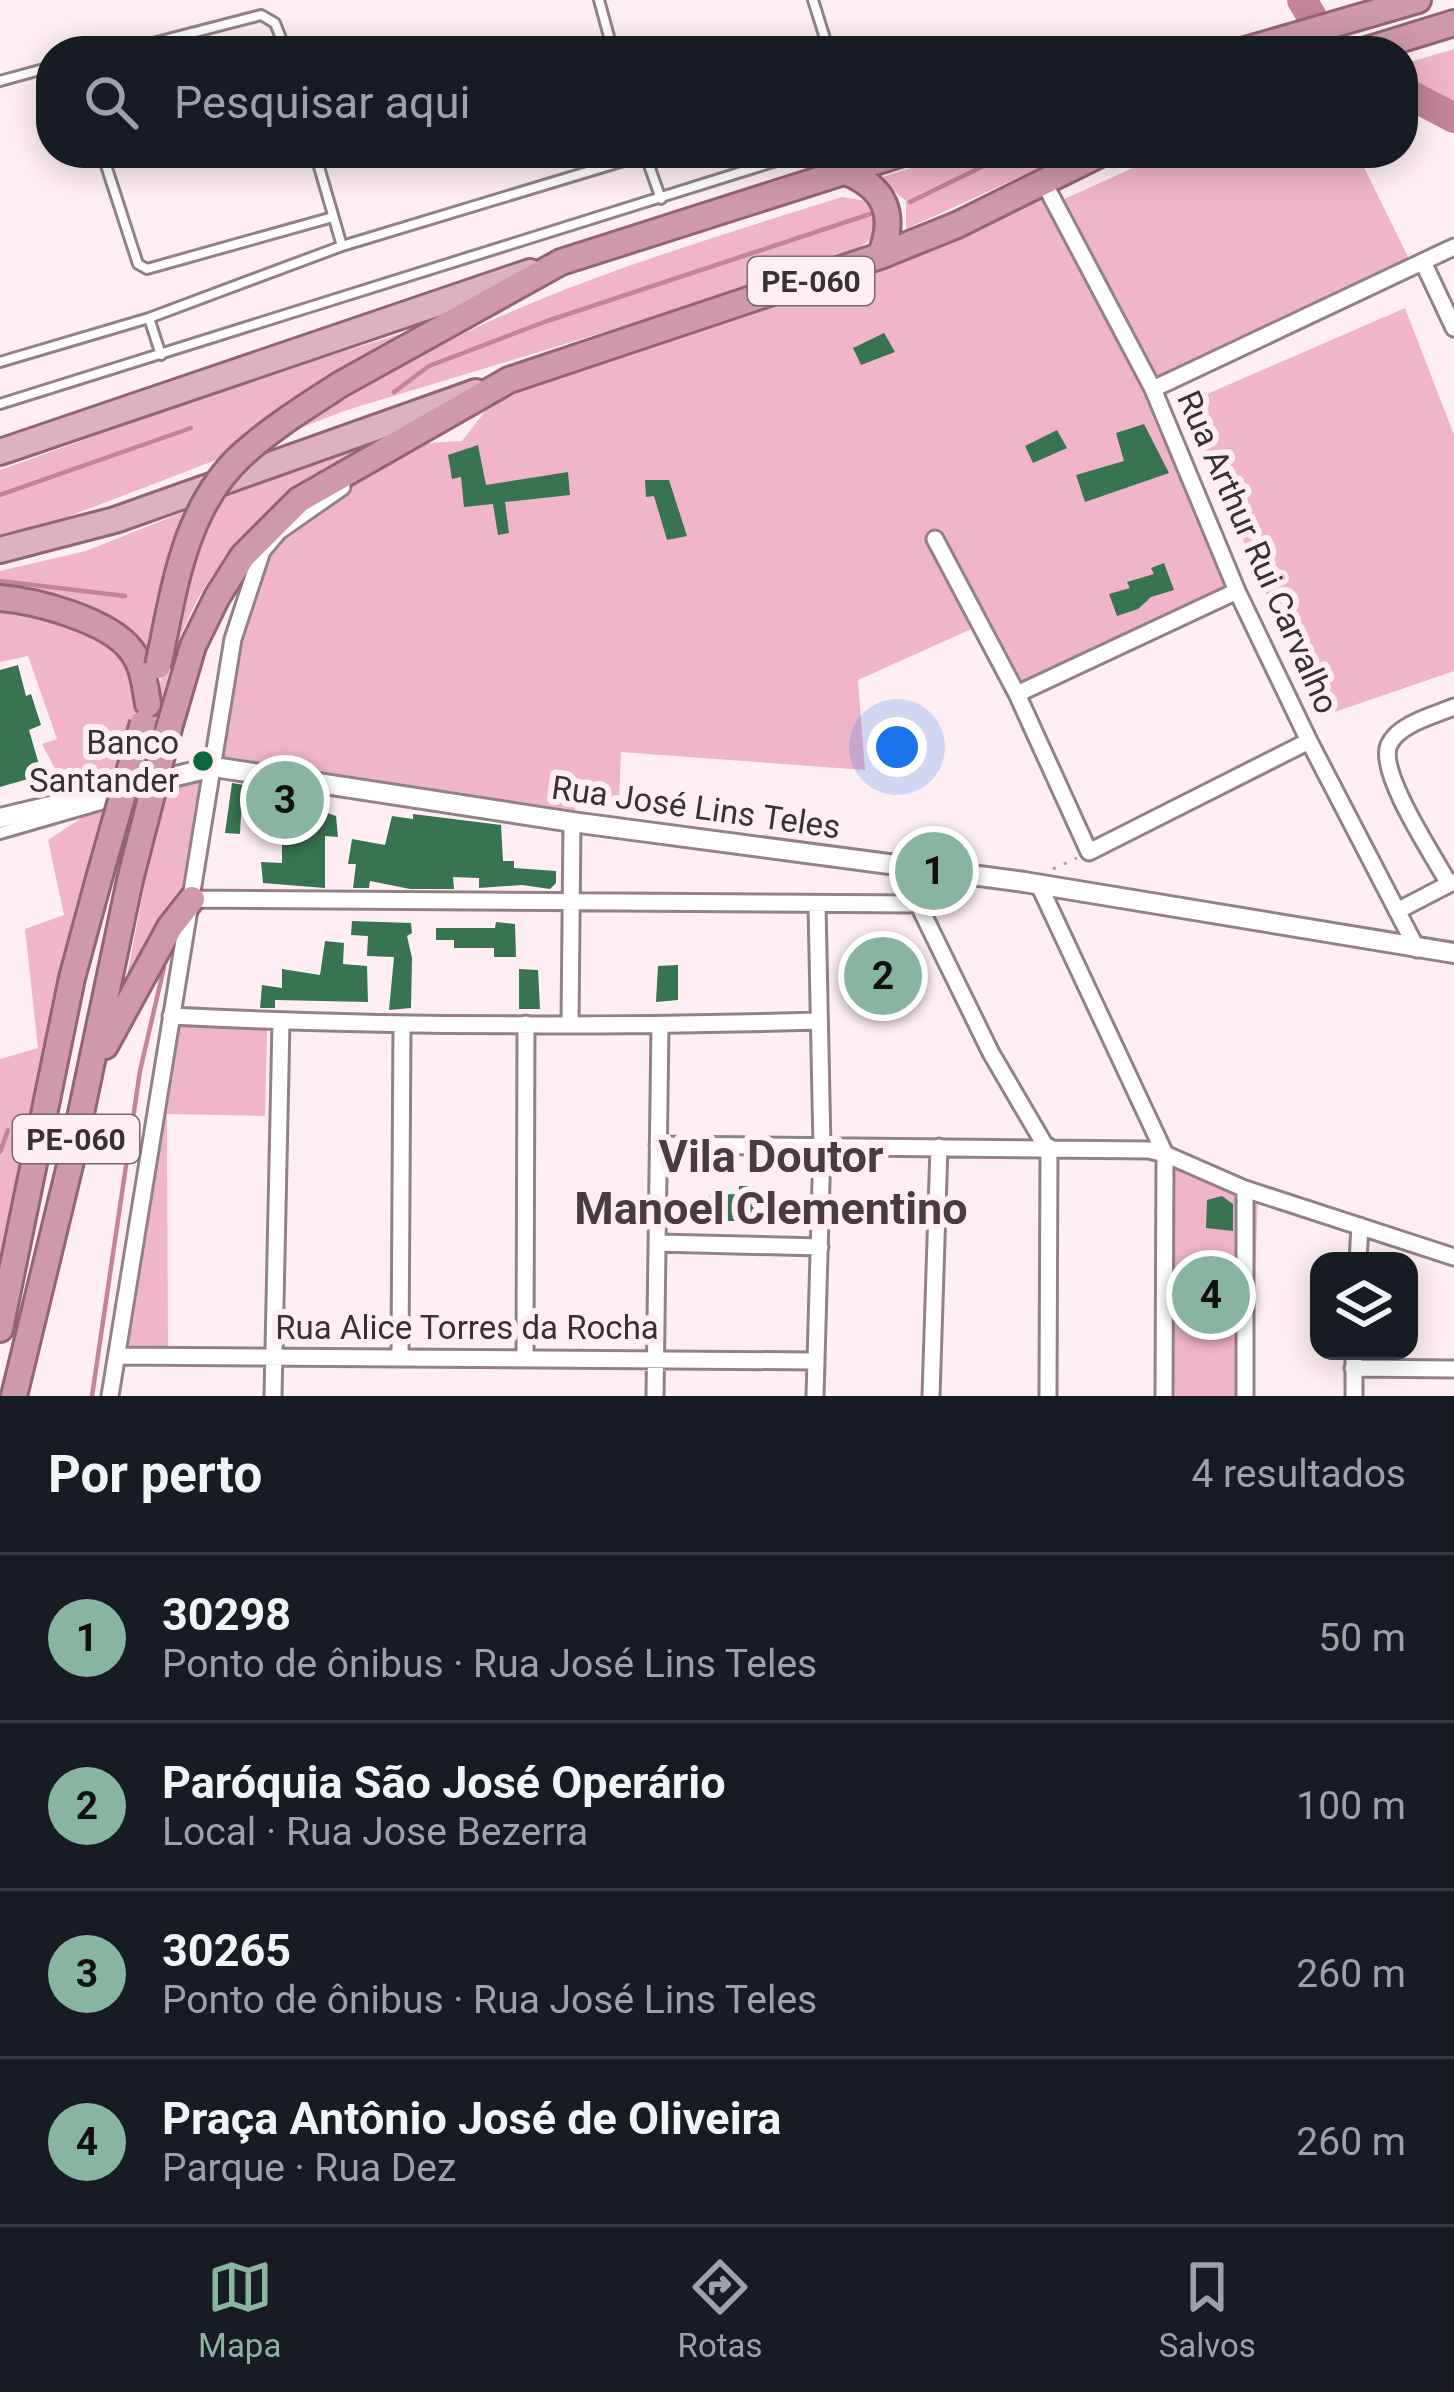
<!DOCTYPE html>
<html lang="pt">
<head>
<meta charset="utf-8">
<style>
	:root { --surface:#171b24; --page:#20242c; --text:#f1f3f6; --muted:#9ea1a6; --line:#363941; --accent:#8ab4a2 }
	body { margin:0; font-family:Roboto,sans-serif; background:var(--page); color:var(--text) }
	.controls { position:absolute; right:36px; bottom:36px; display:grid; overflow:hidden; border-radius:24px; box-shadow:0 6px 30px #0003 }
	.controls button { width:108px; height:108px; display:grid; place-items:center; padding:0; border:0; border-bottom:3px solid var(--line); background:var(--surface); color:var(--text); font:60px sans-serif }
	.you { position:absolute; left:897px; top:747px; width:42px; height:42px; margin:-30px; border:9px solid #fff; border-radius:50%; background:#1a73e8; box-shadow:0 0 0 18px #1a73e833 }
	.badge { display:grid; place-items:center; width:78px; height:78px; border-radius:50%; background:var(--accent); color:#111; font-size:39px; font-weight:700 }
	.pin { position:absolute; translate:-50% -50%; border:6px solid #fff; box-shadow:0 3px 12px #0006 }
	.list { margin:0; padding:0; list-style:none }
	h2 { display:flex; justify-content:space-between; align-items:center; height:156px; margin:0; padding:0 48px; font-size:51px }
	h2 small { font-size:39px; font-weight:400; color:var(--muted) }
	.list li { display:grid; grid-template-columns:78px 1fr auto; gap:36px; align-items:center; box-sizing:border-box; height:168px; padding:0 48px; border-top:3px solid var(--line) }
	.list b { display:block; font-size:45px; white-space:nowrap }
	.list p { margin:0; font-size:39px; white-space:nowrap; color:var(--muted) }
	.list em { font-size:39px; font-style:normal; color:var(--muted) }
	.icon { flex:none; width:66px; height:66px; fill:none; stroke:currentColor; stroke-width:2; stroke-linecap:round; stroke-linejoin:round }
	.map { position:relative; flex:none; width:1454px; height:1396px; overflow:hidden }
	.search { position:absolute; background:var(--surface); box-shadow:0 6px 30px #0003; left:36px; right:36px; top:36px; height:132px; display:flex; align-items:center; gap:30px; box-sizing:border-box; padding:0 42px; border-radius:48px; color:var(--muted); font-size:45px }
	.sheet { height:828px; background:var(--surface) }
	nav { display:flex; justify-content:space-around; align-items:center; box-sizing:border-box; height:168px; border-top:3px solid var(--line); background:var(--surface); font-size:33px; color:var(--muted) }
	nav a { display:grid; justify-items:center; gap:6px }
	nav .on { color:var(--accent) }
	.map>svg:first-child { display:block }
	.green { fill:#f0b5c9 }
	.lines { fill:none; stroke-linecap:round; stroke-linejoin:round }
	.stream { stroke:#c48399; stroke-width:4.5 }
	.river { stroke:#c48399; stroke-width:30 }
	.building { fill:#37744f }
	.service-casing { stroke:#928186; stroke-width:14 }
	.pedestrian-casing { stroke:#928186; stroke-width:16 }
	.minor-casing { stroke:#928186; stroke-width:21 }
	.tertiary-casing { stroke:#928186; stroke-width:24 }
	.primary-casing { stroke:#936474; stroke-width:30 }
	.trunk-casing { stroke:#936474; stroke-width:30 }
	.path { stroke:#a4989c; stroke-width:3; stroke-dasharray:3 9; stroke-linecap:butt }
	.service { stroke:#fff; stroke-width:8 }
	.pedestrian { stroke:#fff; stroke-width:10 }
	.minor { stroke:#fff; stroke-width:15 }
	.tertiary { stroke:#fff; stroke-width:18 }
	.primary { stroke:#dcb2c1; stroke-width:24 }
	.trunk { stroke:#d098ac; stroke-width:24 }
	.trunk-bridge-casing { stroke:#936474; stroke-width:30; stroke-linecap:butt }
	.trunk-bridge { stroke:#d098ac; stroke-width:24 }
	.poi-dot { fill:#0b683c; stroke:#ffeff4; stroke-width:4.5 }
	.labels { text-anchor:middle; dominant-baseline:central; stroke-width:12; stroke-linejoin:round; paint-order:stroke }
	.shield { fill:#ffeff4; stroke:#746a6d; stroke-width:3 }
	.shield-label { font-size:30px; font-weight:bold; fill:#383133 }
	.street-label { font-size:33px; fill:#383133; stroke:#ffeff4 }
	.poi-label { font-size:33px; fill:#383133; stroke:#ffeff4; text-anchor:end }
	.district-label { font-size:45px; font-weight:bold; fill:#4a3b40; stroke:#ffeff4 }
</style>
</head>
<body>
<div class="map">
<svg width="1454" height="1396" viewBox="0 0 1454 1396">
	<rect width="100%" height="100%" fill="#ffeff4"/>
	<!-- green -->
	<path class="green" d="M1454,49V103L1431,91L1403,83V64Z
		M961,153H1072L906,229V201L879,178Z
		M1166,153H1357L1409,259L1157,380L1062,200Z
		M1043,181L1153,389L1236,591L1019,693L978,626L858,680L865,770L621,752L619,803L578,798L572,822L214,767L238,639L264,564L217,597L243,556L395,445L462,441L509,380L839,272Z
		M842,197L872,202L878,209L875,236L855,251L796,274L347,410L54,522L0,534V470L245,382L416,329L311,392L344,400C496,301 671,251 842,197Z
		M1405,308L1454,435V671L1320,717L1184,404Z
		M396,427C317,478 234,524 191,612C171,654 162,702 149,746L153,712L188,570L166,565L144,659L0,592V571L86,551Z
		M0,602L89,628L155,681L126,784L62,782L42,744L57,739L28,656L0,662Z
		M208,775L189,877L124,993L158,812L169,779Z
		M104,803L117,811L0,1340V1059L38,1048L25,929L64,915L48,840Z
		M179,1022L258,1024L267,1030L265,1116L167,1114L168,1352H122Z
		M1169,1156L1258,1194L1251,1396H1167Z"/>
	<g class="lines">
		<!-- stream -->
		<path class="stream" d="M1300,51L1327,42
			M910,202L1010,153
			M394,392L429,366L547,321L870,214
			M0,495L191,428
			M0,581L125,596
			M0,1152L8,1130
			M92,1396L140,1071L164,967"/>
		<!-- river -->
		<path class="river" d="M1302,0L1327,42L1339,51
			M1403,91L1454,118"/>
	</g>
	<!-- building -->
	<path class="building" d="M884,333L895,352L861,365L853,348Z
		M1144,424L1169,473L1085,502L1076,475L1124,461L1116,433Z
		M1057,430L1067,448L1033,463L1025,446Z
		M478,445L486,485L568,472L570,495L505,502L509,533L498,535L493,504L464,507L461,477L452,479L448,455Z
		M645,480H669L687,536L667,540L654,496L646,497Z
		M1164,563L1174,590L1151,597L1138,609L1117,616L1109,594L1130,588L1127,582L1154,574L1151,568Z
		M18,665L26,696L31,694L41,725L29,730L42,775L0,787V670Z
		M232,783L274,790V795H242L240,834L225,833Z
		M256,798L290,800L336,816L338,837L325,836V888L263,883L261,862L282,863V834L274,831L278,821L257,816Z
		M413,814L501,825L503,861H514V868L556,871V883L550,889L522,885L479,888V878L453,877L454,889H410L370,881L369,888H353L356,864H348L352,839L385,845L392,816L413,819Z
		M352,921L411,923L412,933L407,936L412,958L411,1008L389,1010L394,957L367,956L368,936L351,935Z
		M496,922L515,924L516,957H494V948H454V940H436V928H495Z
		M325,941L344,943L343,964L367,966L368,1002L275,1000V1008H260L262,985L282,988V969L320,975Z
		M851,951L916,954L914,1000L849,997Z
		M678,965V1000L656,1002L658,966Z
		M519,969L538,970L540,1009H519Z
		M739,1186H754L755,1221H710L709,1195L739,1194Z
		M1222,1196L1233,1204V1231L1206,1228L1207,1200Z"/>
	<g class="lines">
		<defs>
			<path id="service" d="M599,0L613,51
				M813,0L829,51
				M122,51L261,15L275,23L286,51
				M0,81L51,67
				M102,153L138,264L147,269L333,217
				M315,153L342,246
				M645,154L661,199
				M161,355L149,318L342,246L650,153
				M0,362L149,318
				M0,404L802,153"/>
			<path id="pedestrian" d="M0,833L118,799"/>
			<path id="minor" d="M1043,181L1153,389L1237,591L1309,741L1417,949
				M1423,262L1454,328
				M1153,389L1454,247
				M935,539L1017,694L1089,852L1309,741
				M1017,694L1237,591
				M899,865L991,1053L1046,1147
				M1449,884C1435,858 1377,772 1389,745C1398,724 1435,715 1454,707
				M1039,885L1165,1154L1164,1396
				M192,899L917,904
				M1397,911L1453,882
				M171,1016C387,1027 603,1027 819,1021
				M570,1024L572,822
				M658,1145L1149,1150L1165,1154L1245,1189L1454,1257
				M657,1243L820,1247
				M1358,1261L1360,1226
				M1354,1351V1396
				M118,1356L815,1361
				M400,1356L402,1024
				M525,1357L526,1024
				M1353,1368L1454,1369
				M110,1396L233,639L262,551L279,531L342,487
				M273,1396L281,1022
				M655,1396L660,1025
				M815,1396L822,1147L817,905
				M931,1396L939,1147
				M1048,1396L1049,1147
				M1245,1396V1189"/>
			<path id="tertiary" d="M0,818L214,767L572,822L1024,882L1454,953"/>
			<path id="primary" d="M0,452L530,272
				M0,550L115,520L476,392"/>
			<path id="trunk" d="M1242,51L1418,0
				M1363,51L1454,23
				M843,171C886,187 897,215 880,256
				M341,384L561,262L903,153
				M0,598C36,601 108,620 131,650C143,665 145,685 148,704
				M169,728L193,646L217,597L243,556L299,500L509,380L880,256L957,225L1102,153
				M105,1046L170,927L192,899
				M0,1329L72,978L101,871
				M14,1396L71,1161L130,880"/>
		</defs>
		<!-- service casing -->
		<use href="#service" class="service-casing"/>
		<!-- pedestrian casing -->
		<use href="#pedestrian" class="pedestrian-casing"/>
		<!-- minor casing -->
		<use href="#minor" class="minor-casing"/>
		<!-- tertiary casing -->
		<use href="#tertiary" class="tertiary-casing"/>
		<!-- primary casing -->
		<use href="#primary" class="primary-casing"/>
		<!-- trunk casing -->
		<use href="#trunk" class="trunk-casing"/>
		<!-- path -->
		<path class="path" d="M1120,161L1134,153
			M1053,869L1077,858"/>
		<!-- service -->
		<use href="#service" class="service"/>
		<!-- pedestrian -->
		<use href="#pedestrian" class="pedestrian"/>
		<!-- minor -->
		<use href="#minor" class="minor"/>
		<!-- tertiary -->
		<use href="#tertiary" class="tertiary"/>
		<!-- primary -->
		<use href="#primary" class="primary"/>
		<!-- trunk -->
		<use href="#trunk" class="trunk"/>
		<defs>
			<path id="trunk-bridge" d="M158,666C174,592 183,508 243,454C273,427 307,406 341,384
				M101,871L143,723
				M130,880L169,728"/>
		</defs>
		<!-- trunk-bridge casing -->
		<use href="#trunk-bridge" class="trunk-bridge-casing"/>
		<!-- trunk-bridge -->
		<use href="#trunk-bridge" class="trunk-bridge"/>
	</g>
	<!-- markers -->
	<circle class="poi-dot" cx="203" cy="761" r="12"/>
	<g class="labels">
		<!-- shield labels -->
		<g class="shield">
			<rect x="748" y="257" width="126" height="48" rx="9"/>
			<rect x="13" y="1115" width="126" height="48" rx="9"/>
		</g>
		<g class="shield-label">
			<text x="811" y="281">PE-060</text>
			<text x="76" y="1139">PE-060</text>
		</g>
		<!-- street labels -->
		<g class="street-label">
			<text transform="translate(1258 552) rotate(66)">Rua Arthur Rui Carvalho</text>
			<text transform="translate(696 807) rotate(8)">Rua José Lins Teles</text>
			<text x="467" y="1327">Rua Alice Torres da Rocha</text>
		</g>
		<!-- poi labels -->
		<g class="poi-label">
			<text x="179" y="742">Banco<tspan x="179" dy="38">Santander</tspan></text>
		</g>
		<!-- district labels -->
		<g class="district-label">
			<text x="771" y="1156">Vila Doutor<tspan x="771" dy="52">Manoel Clementino</tspan></text>
		</g>
	</g>
</svg>
<div class="controls">
<button><svg class="icon" aria-label="layers" viewBox="0 0 24 24"><path d="M12 4l9 5-9 5-9-5zM3 14l9 5 9-5"/></svg></button>
</div>
<div class="you"></div>
<div class="pin badge" style="left:934px;top:871px">1</div>
<div class="pin badge" style="left:883px;top:976px">2</div>
<div class="pin badge" style="left:285px;top:800px">3</div>
<div class="pin badge" style="left:1211px;top:1295px">4</div>
<div class="search"><svg class="icon" aria-label="search" viewBox="0 0 24 24"><circle cx="10" cy="10" r="6"/><path d="M15 15l6 6"/></svg>Pesquisar aqui</div>
</div>
<section class="sheet">
<h2>Por perto<small>4 resultados</small></h2>
<ul class="list">
<li><span class="badge">1</span><div><b>30298</b><p>Ponto de ônibus · Rua José Lins Teles</p></div><em>50 m</em></li>
<li><span class="badge">2</span><div><b>Paróquia São José Operário</b><p>Local · Rua Jose Bezerra</p></div><em>100 m</em></li>
<li><span class="badge">3</span><div><b>30265</b><p>Ponto de ônibus · Rua José Lins Teles</p></div><em>260 m</em></li>
<li><span class="badge">4</span><div><b>Praça Antônio José de Oliveira</b><p>Parque · Rua Dez</p></div><em>260 m</em></li>
</ul>
</section>
<nav>
<a class="on"><svg class="icon" aria-label="map" viewBox="0 0 24 24"><path d="M3 6l6-2 6 2 6-2v14l-6 2-6-2-6 2zM9 4v14M15 6v14"/></svg>Mapa</a>
<a><svg class="icon" aria-label="directions" viewBox="0 0 24 24"><path d="M12 3l9 9-9 9-9-9zM9 14v-3h6M13 9l2 2-2 2"/></svg>Rotas</a>
<a><svg class="icon" aria-label="saved" viewBox="0 0 24 24"><path d="M7 4h10v16l-5-4-5 4z"/></svg>Salvos</a>
</nav>
</body>
</html>
